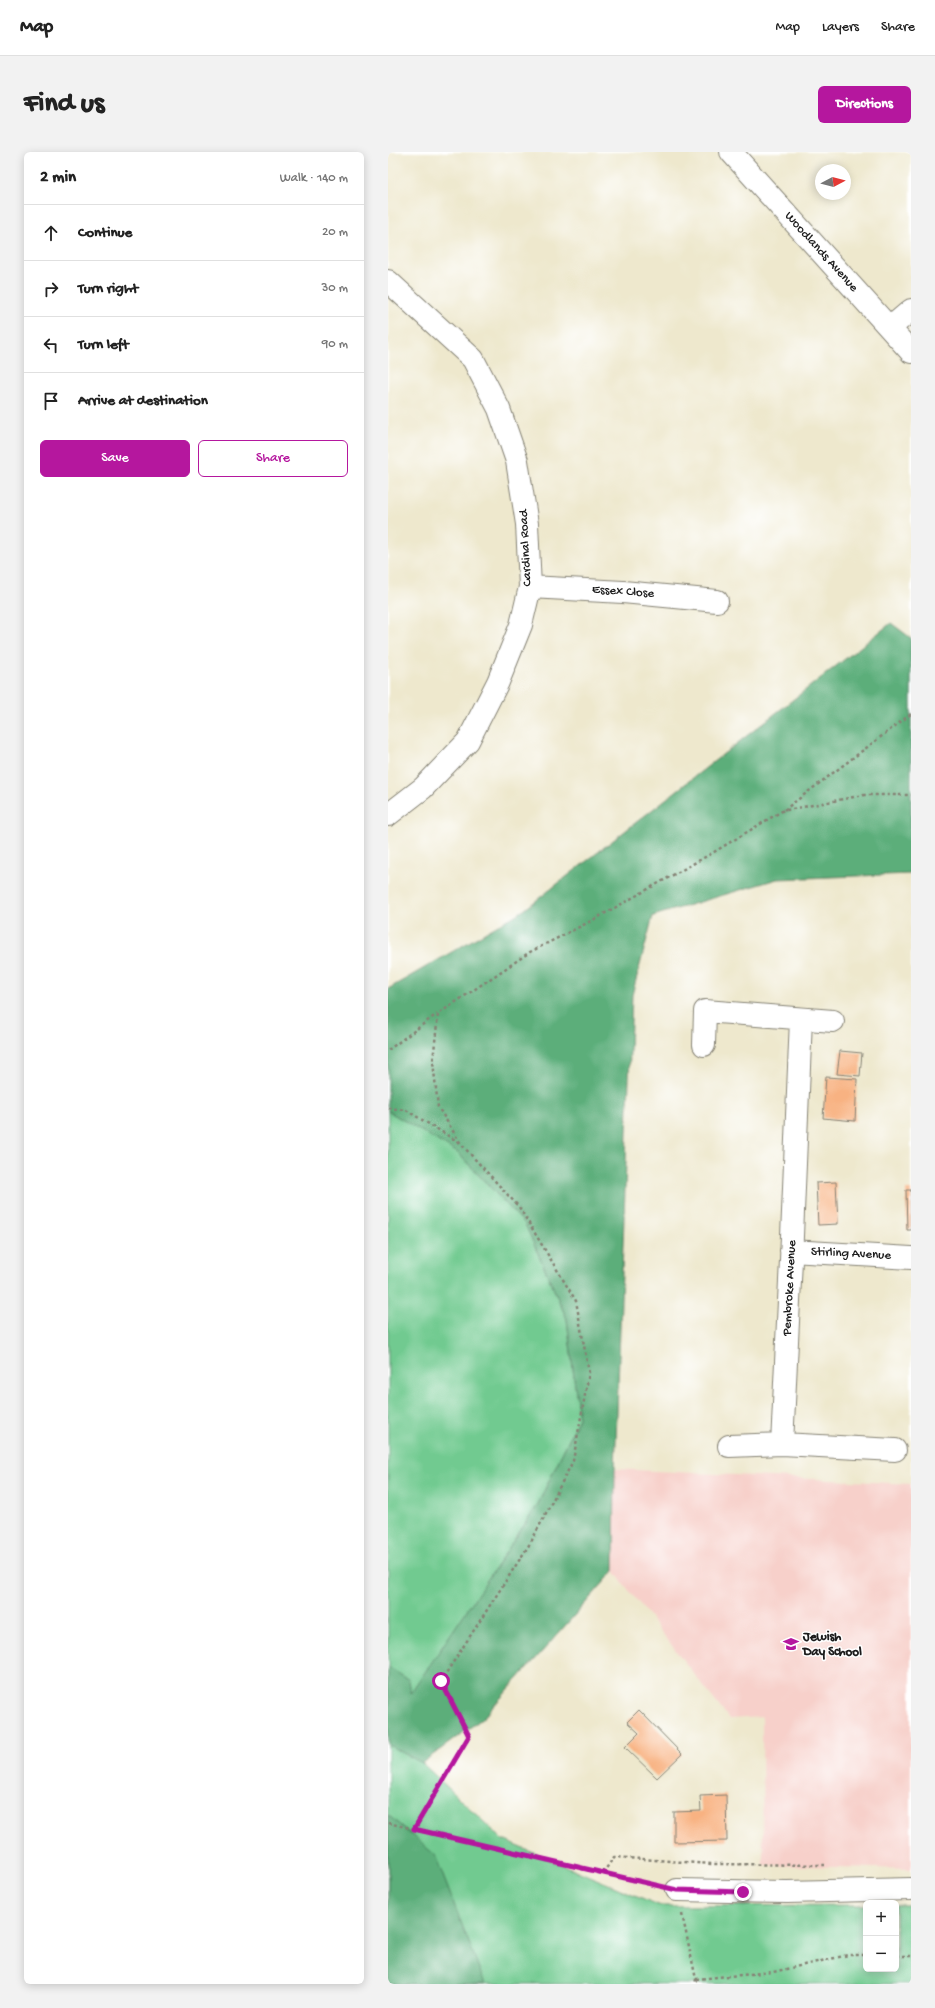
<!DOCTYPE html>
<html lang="en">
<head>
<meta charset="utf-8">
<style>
	:root { --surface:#fff; --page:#f2f2f2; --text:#222; --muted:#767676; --line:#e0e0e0; --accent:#b5179e }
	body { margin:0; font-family:"Gochi Hand",sans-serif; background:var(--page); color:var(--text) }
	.controls { position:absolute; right:12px; bottom:12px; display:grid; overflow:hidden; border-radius:6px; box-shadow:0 2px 10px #0003 }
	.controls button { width:36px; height:36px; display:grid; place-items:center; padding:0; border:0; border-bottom:1px solid var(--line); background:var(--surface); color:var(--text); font:20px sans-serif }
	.compass { position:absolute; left:427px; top:12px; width:36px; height:36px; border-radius:50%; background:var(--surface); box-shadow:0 2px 10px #0003; rotate:83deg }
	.stop { position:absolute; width:12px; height:12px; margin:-9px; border:3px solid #b5179e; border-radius:50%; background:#fff }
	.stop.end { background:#b5179e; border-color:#fff; box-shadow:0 1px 4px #0008 }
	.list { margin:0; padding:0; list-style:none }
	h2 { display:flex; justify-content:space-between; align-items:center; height:52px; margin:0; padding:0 16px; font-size:17px }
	h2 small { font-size:13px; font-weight:400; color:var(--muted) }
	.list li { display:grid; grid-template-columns:26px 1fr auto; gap:12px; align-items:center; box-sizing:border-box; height:56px; padding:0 16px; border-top:1px solid var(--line) }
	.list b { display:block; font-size:15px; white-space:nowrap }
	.list em { font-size:13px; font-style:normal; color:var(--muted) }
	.actions { display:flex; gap:8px; padding:12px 16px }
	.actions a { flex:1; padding:9px 0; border:1px solid var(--accent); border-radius:6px; text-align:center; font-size:14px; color:var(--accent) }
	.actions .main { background:var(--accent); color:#fff }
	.icon { flex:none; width:22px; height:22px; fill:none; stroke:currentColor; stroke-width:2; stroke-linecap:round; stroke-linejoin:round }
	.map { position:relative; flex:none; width:523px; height:1832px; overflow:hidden; border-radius:6px }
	header { display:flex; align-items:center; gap:24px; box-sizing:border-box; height:56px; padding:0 20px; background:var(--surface); border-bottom:1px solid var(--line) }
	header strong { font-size:19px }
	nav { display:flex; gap:22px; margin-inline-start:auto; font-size:14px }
	.intro { display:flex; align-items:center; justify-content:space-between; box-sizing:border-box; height:96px; padding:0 24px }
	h1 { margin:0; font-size:28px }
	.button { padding:10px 18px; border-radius:6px; background:var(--accent); color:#fff; font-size:14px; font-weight:700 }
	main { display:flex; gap:24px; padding:0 24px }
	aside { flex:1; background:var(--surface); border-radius:6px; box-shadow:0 2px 10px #0003 }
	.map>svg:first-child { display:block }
	.built { fill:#f7d0ca }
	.green { fill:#71ca90; stroke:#467356 }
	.forest { fill:#5cae7a; stroke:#3c654b }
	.building { fill:#f8b282 }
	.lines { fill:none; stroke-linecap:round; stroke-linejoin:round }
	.minor-casing { stroke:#858274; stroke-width:24 }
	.path { stroke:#858274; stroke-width:2.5; stroke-dasharray:3 3; stroke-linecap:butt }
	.minor { stroke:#fff; stroke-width:22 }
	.route { stroke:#b5179e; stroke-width:5 }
	.labels { text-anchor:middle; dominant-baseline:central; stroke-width:3; stroke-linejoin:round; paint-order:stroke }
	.street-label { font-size:13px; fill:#1c1c1c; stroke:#fff }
	.poi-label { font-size:13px; font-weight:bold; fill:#1c1c1c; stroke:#fff; text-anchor:start }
</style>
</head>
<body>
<header>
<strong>Map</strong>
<nav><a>Map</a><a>Layers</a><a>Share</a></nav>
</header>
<div class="intro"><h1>Find us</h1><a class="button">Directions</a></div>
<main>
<aside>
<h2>2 min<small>Walk · 140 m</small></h2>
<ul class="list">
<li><svg class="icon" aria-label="ahead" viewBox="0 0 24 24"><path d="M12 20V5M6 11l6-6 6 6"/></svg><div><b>Continue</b></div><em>20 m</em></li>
<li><svg class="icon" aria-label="right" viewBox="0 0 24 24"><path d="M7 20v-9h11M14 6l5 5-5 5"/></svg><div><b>Turn right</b></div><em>30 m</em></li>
<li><svg class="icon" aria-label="left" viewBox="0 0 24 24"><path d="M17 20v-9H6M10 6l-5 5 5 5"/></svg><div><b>Turn left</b></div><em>90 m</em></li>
<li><svg class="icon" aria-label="arrive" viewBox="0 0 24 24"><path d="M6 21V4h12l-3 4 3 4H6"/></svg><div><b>Arrive at destination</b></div></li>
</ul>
<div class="actions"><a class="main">Save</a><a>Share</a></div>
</aside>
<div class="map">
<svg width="523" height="1832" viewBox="0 0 523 1832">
	<rect width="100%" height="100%" fill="#fff"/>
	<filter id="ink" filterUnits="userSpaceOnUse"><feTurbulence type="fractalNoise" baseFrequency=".025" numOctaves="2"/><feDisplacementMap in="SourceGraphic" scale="8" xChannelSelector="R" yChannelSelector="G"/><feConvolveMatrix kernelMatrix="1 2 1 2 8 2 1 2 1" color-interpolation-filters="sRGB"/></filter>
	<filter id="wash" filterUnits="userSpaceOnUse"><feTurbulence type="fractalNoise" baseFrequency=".012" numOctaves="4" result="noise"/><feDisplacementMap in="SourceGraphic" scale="16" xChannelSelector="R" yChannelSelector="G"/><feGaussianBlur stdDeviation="0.9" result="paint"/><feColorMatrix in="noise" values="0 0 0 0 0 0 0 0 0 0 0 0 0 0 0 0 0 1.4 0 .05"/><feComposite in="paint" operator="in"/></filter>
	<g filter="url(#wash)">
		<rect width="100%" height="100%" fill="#eee8cd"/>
		<!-- built -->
		<path class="built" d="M227,1317L523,1332V1717L375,1713L374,1565L341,1567L226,1419Z"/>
		<!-- green -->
		<path class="green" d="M0,959L70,1001L137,1072L179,1167L191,1266L149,1354L23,1542L34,1611L115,1688L273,1754L478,1753V1817H508V1753H523V1832H0Z"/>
		<!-- forest -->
		<path class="forest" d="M503,471L523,486V722L389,727L265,764L244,843L227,1317L226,1419L95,1566L34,1611L0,1593V1515L21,1528L23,1541L149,1354L191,1266L179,1167L137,1072L70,1001L0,959V837L136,758Z
			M0,1663L47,1703L97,1832H0Z"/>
		<g id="blocks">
			<!-- building -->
			<path class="building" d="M452,899L474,901L472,924L449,922Z
				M438,925L469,927L467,969L435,966Z
				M448,1030L450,1072L430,1073L428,1031Z
				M518,1038H523V1078H519Z
				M251,1558L294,1602L269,1626L237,1595L251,1581L239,1570Z
				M338,1643L339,1689L286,1690V1660L313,1659L312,1644Z"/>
		</g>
	</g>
	<g filter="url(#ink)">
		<use href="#blocks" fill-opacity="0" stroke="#858274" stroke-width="1"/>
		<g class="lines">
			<defs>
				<path id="minor" d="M343,0L523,200
					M0,129L85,207L111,257L129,309L139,372L142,435L133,473L110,530L80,589L35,636L0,663
					M502,176L523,158
					M142,435L235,440L329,449
					M413,867L403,1108L394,1292L507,1298
					M316,893L317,859L445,869
					M403,1099L523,1106
					M341,1294L394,1292
					M289,1738L399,1740L523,1737"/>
			</defs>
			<!-- minor casing -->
			<use href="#minor" class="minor-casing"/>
			<!-- path -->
			<path class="path" d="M396,658L523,562
				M0,898L49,862
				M0,956L18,958L72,991
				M0,1671L266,1733
				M26,1677L81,1584L53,1529L143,1390L185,1309L201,1221L188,1149L131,1055L73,992L50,955L45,909L50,862L142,800L205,768L326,700L394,659L476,643H523
				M215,1721L226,1705L323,1712L437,1713
				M294,1762L308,1827L307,1832
				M508,1804H523
				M308,1827L385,1820L460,1803H478"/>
			<!-- minor -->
			<use href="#minor" class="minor"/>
		</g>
	</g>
	<g class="lines" filter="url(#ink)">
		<!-- route -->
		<path class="route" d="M53,1529L81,1584L26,1677L289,1738L355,1740"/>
	</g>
	<!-- icons -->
	<defs>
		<symbol id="school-bare" viewBox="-9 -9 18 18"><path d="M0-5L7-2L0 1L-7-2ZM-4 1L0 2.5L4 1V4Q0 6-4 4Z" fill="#b5179e" stroke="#fff" stroke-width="2.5" paint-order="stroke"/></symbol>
	</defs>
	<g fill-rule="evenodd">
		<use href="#school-bare" x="392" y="1481" width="22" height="22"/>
	</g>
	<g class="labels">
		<!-- street labels -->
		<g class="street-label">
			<text transform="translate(433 100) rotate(48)">Woodlands Avenue</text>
			<text transform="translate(138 396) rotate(-93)">Cardinal Road</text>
			<text transform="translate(235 440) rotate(4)">Essex Close</text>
			<text transform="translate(463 1102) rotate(3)">Stirling Avenue</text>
			<text transform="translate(402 1136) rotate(-87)">Pembroke Avenue</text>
		</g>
		<!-- poi labels -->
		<g class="poi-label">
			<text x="415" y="1485">Jewish<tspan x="415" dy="15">Day School</tspan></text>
		</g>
	</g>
</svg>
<div class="controls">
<button>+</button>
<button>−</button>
</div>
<svg class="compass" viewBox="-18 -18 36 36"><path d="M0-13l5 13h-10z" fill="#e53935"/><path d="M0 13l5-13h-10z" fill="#767676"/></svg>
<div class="stop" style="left:53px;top:1529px"></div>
<div class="stop end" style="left:355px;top:1740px"></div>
</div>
</main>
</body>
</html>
